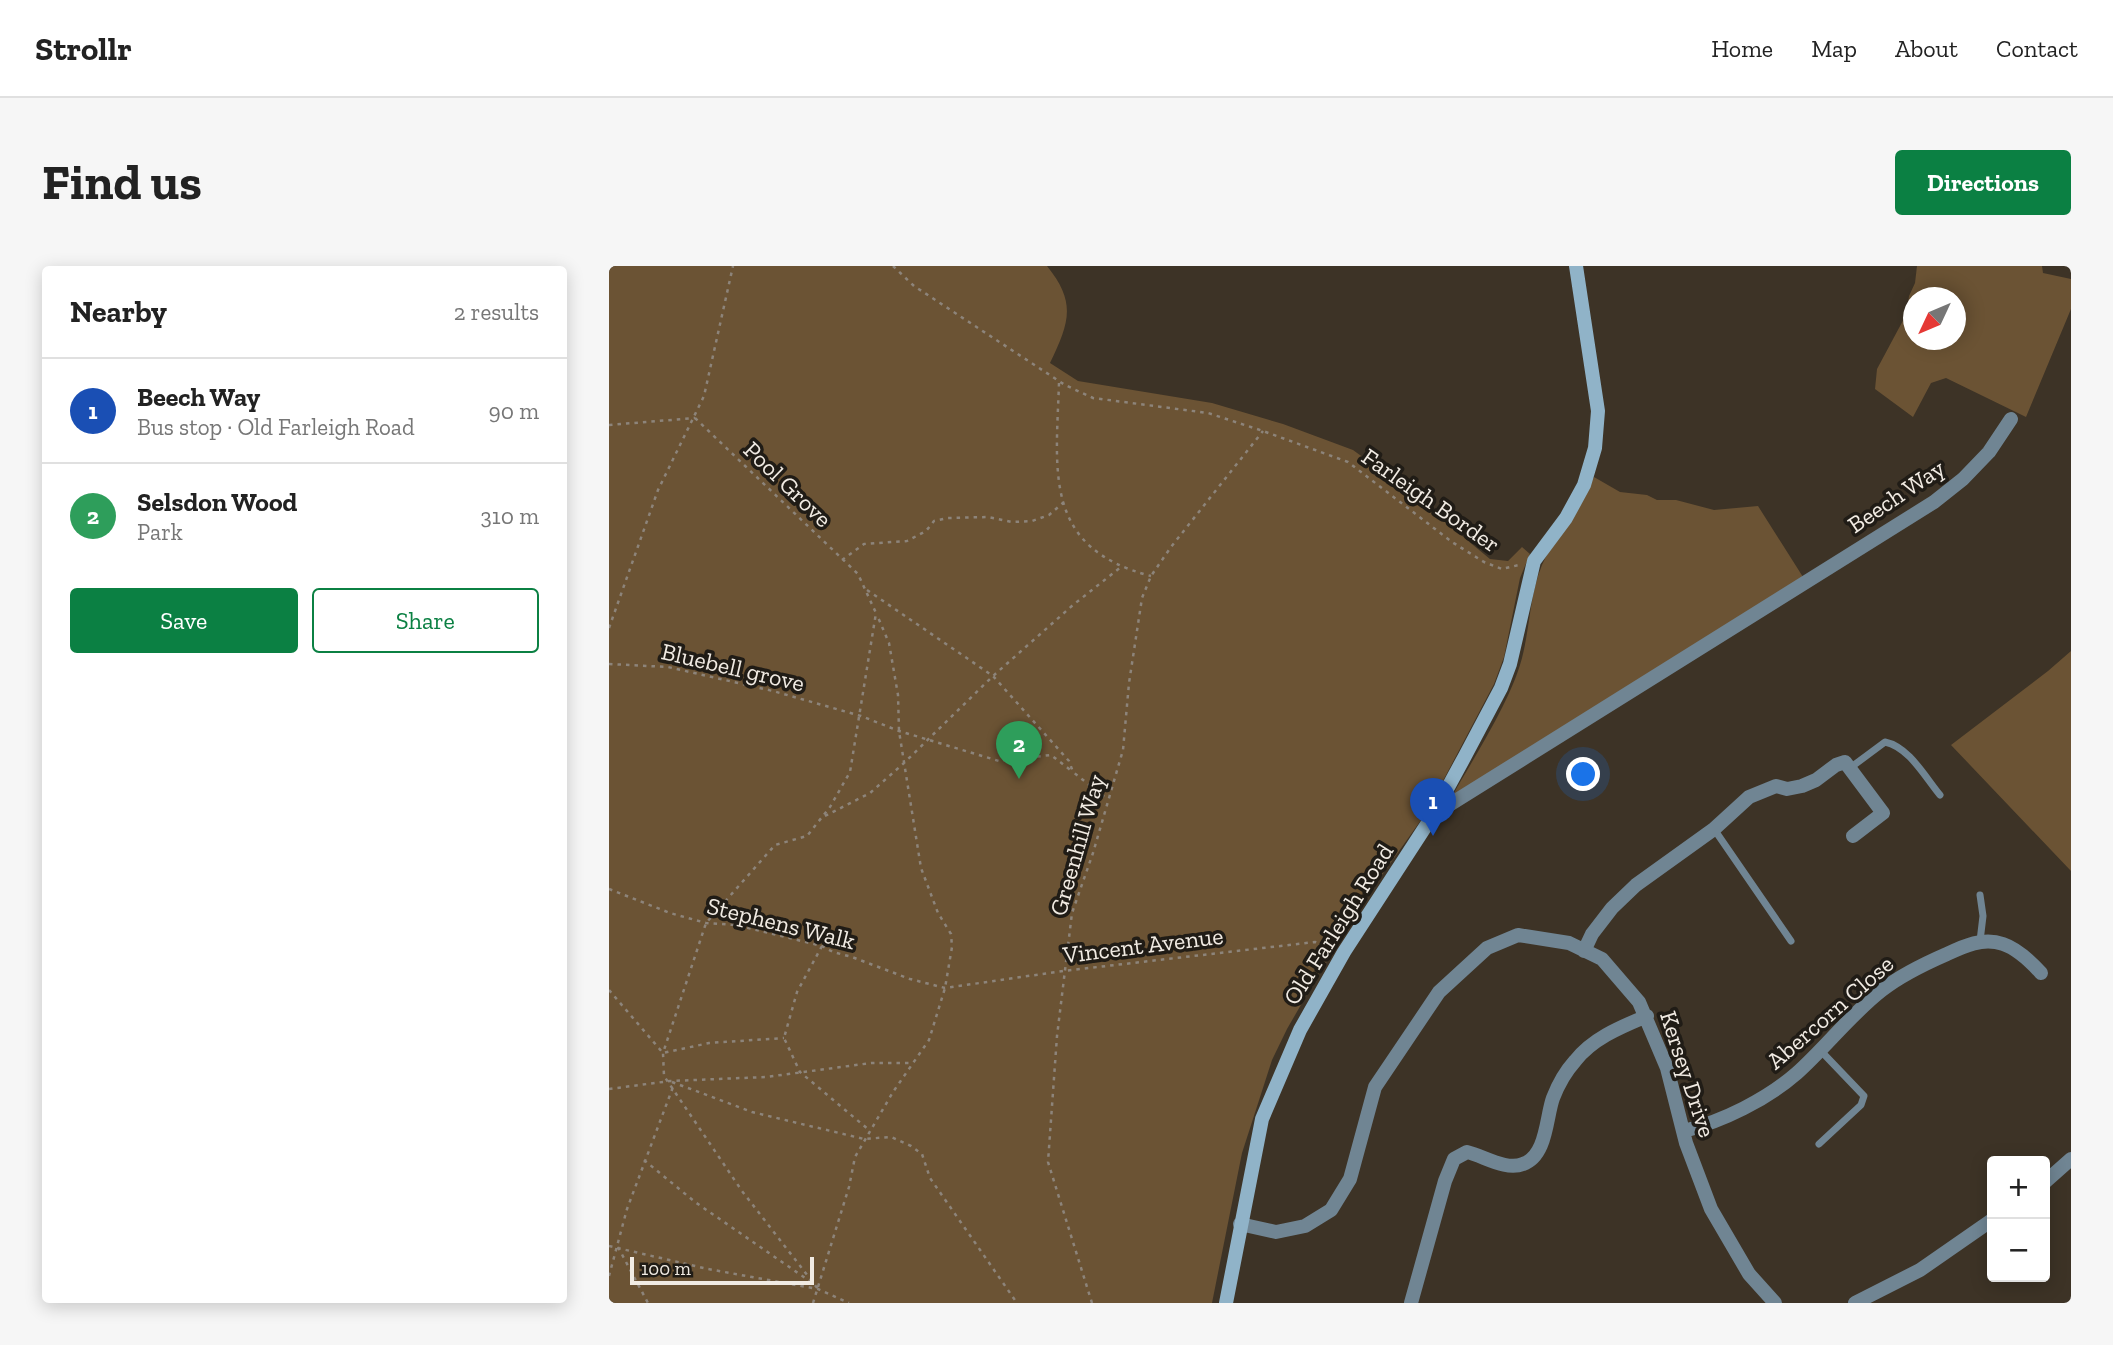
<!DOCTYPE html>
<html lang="en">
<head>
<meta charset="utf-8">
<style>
	:root { --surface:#fff; --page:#f6f6f6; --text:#222; --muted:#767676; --line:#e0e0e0; --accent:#0b8043 }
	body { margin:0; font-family:"Zilla Slab",serif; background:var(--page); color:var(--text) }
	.controls { position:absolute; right:21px; bottom:21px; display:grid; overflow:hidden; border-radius:7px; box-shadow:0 4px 18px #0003 }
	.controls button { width:63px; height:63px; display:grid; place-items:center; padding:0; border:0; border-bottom:2px solid var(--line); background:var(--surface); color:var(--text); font:35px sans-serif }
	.compass { position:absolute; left:1294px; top:21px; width:63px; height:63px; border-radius:50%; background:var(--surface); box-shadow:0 4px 18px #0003; rotate:226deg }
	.scale { position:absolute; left:21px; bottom:18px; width:184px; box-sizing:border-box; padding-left:7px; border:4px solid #f1ebe3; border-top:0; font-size:19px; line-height:24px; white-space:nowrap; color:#f1ebe3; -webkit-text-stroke:5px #201c16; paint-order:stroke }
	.you { position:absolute; left:975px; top:509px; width:24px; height:24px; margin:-18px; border:5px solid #fff; border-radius:50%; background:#1a73e8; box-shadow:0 0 0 10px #1a73e833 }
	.badge { display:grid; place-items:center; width:46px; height:46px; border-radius:50%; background:var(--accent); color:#fff; font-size:23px; font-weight:700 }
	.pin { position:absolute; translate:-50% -58px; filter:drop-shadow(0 2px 4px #0008) }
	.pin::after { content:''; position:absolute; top:37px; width:24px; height:21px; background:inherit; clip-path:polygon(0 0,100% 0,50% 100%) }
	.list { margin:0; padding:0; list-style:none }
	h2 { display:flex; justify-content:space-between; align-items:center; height:91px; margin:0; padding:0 28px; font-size:30px }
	h2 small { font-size:23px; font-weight:400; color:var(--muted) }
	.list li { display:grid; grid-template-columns:46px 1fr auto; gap:21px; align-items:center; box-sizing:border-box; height:105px; padding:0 28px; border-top:2px solid var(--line) }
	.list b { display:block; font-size:26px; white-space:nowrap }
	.list p { margin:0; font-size:23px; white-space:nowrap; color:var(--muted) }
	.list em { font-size:23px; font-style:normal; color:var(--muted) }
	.actions { display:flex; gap:14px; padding:21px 28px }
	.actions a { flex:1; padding:16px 0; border:2px solid var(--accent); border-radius:7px; text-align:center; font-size:24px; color:var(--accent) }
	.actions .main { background:var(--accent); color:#fff }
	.map { position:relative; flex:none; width:1462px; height:1037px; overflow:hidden; border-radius:7px }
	header { display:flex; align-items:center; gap:42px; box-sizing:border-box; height:98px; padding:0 35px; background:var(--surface); border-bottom:2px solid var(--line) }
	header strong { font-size:33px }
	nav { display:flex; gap:38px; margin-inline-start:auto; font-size:24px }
	.intro { display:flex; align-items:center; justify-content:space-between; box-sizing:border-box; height:168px; padding:0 42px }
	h1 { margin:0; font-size:49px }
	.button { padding:18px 32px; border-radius:7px; background:var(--accent); color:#fff; font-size:24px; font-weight:700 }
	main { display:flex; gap:42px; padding:0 42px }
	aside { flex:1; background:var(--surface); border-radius:7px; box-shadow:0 4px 18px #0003 }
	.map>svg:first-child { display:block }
	.green { fill:#6b5334; fill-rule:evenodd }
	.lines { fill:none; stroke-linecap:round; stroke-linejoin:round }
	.path { stroke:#8d847a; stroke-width:2.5; stroke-dasharray:3.5 5; stroke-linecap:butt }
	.lane { stroke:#708593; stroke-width:7 }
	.street { stroke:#708593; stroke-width:14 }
	.secondary { stroke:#90b3c8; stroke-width:14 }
	.labels { text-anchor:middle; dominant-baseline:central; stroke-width:7; stroke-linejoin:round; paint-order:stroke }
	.street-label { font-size:24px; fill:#f1ebe3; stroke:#201c16 }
</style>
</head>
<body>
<header>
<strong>Strollr</strong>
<nav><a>Home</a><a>Map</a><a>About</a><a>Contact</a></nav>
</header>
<div class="intro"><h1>Find us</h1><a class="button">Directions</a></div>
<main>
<aside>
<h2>Nearby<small>2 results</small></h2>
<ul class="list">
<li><span class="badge" style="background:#1a4fb4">1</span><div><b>Beech Way</b><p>Bus stop · Old Farleigh Road</p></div><em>90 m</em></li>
<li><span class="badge" style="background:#2e9e5b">2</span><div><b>Selsdon Wood</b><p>Park</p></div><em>310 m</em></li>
</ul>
<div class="actions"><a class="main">Save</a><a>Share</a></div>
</aside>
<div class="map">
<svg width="1462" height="1037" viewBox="0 0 1462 1037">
	<rect width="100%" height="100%" fill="#3d3326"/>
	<!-- green -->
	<path class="green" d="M0,0H438C468,37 460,57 441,97L469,115L603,137L674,158L744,184L788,216L881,293L899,295L913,281L921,288L911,312L895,391L885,418L817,547L761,626L704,718L678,763L663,794L633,887L603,1037H0Z
		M1308,0H1433L1434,7L1462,13V43L1417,151L1337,112L1322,117L1304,151L1266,123L1268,103L1298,47L1300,30L1306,17ZM1304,32H1346V74H1304Z
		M985,211L1011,226L1038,229L1048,234H1067L1105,244L1149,240L1194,311L842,532C864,493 898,441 911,399C921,367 920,330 933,299C947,268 969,242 985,211Z
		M1462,385V605L1342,479L1439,405Z"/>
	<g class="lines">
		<!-- path -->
		<path class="path" d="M284,0L305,20L456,119L484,132L599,147L654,165L739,196L843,276L875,296L893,303L910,299
			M450,117C447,207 434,282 542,310
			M86,152L249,308L267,347L241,506L221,541L198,570L166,579L97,657L54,787L55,810L133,925L209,1023
			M0,159L86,152
			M233,294L255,278L298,275L317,265L325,255L339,252L379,251L403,256L423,255L440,249L455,236
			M258,324L384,410L460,495L464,506L498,533
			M0,362L49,224L95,130L124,0
			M0,398L59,401L164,425L252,450L290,465L390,495L442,489L464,506
			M216,550L261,527L295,497L384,410L464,339L512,301
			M0,623L61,647L97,657L127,659L213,680L224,686L243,691L301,713L336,722L454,705L706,676L722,682
			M213,680L188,726L175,772L191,806L260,864
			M0,724L54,787L100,777L175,772
			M63,816L143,846L255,873L282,871L302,880L313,888L321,912L408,1037
			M0,823L61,815L157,811L262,797H303
			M35,894L86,936L202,1016
			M0,980L99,1003L209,1023L240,1037
			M9,981L39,1037
			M0,1010L18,943L64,821
			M204,1037L240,921L246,891L284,826L320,774L336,722L343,681L342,668L329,647L312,602L290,465L289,429L280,377L268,349
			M483,1037L439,896L448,770L463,647L484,587L514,484L520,417L533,332L542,310L562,281L654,165"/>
		<!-- lane -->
		<path class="lane" d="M1241,502L1276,476C1300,481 1316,511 1331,529
			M1105,563L1182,675
			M1371,675L1374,650L1371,629
			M1210,878L1252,839L1255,830L1211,784"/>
		<!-- street -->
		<path class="street" d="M824,549L1325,236L1354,213L1380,186L1402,153
			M975,685L983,668L1003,642L1027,619L1105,563L1140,531L1167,520L1178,523L1193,520L1207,514L1227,499L1236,496L1274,547L1244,570
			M1075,865C1114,855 1157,834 1188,807C1217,781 1242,748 1273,724C1292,709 1315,698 1338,688C1355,680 1374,671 1394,678C1409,683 1422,696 1432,707
			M1436,916L1462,893
			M631,958L667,966L696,960L722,944L741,913L766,821L830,726L878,682L909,669L960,677L993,693L1030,736L1058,802L1077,877L1102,943L1140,1008L1166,1037
			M802,1037L836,915L845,893L858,886C875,890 897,905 914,898C938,890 937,851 944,832C949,819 957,805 966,795C984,772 1012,761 1038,750
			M1246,1037L1311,1004L1383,954"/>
		<!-- secondary -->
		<path class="secondary" d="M617,1037L653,853L691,764L735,686L824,549L856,490L892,422L901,398L925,295L957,252L975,219L986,182L989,145L967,0"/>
	</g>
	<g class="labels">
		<!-- street labels -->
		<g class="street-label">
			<text transform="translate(179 218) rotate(44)">Pool Grove</text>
			<text transform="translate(1287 230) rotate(-34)">Beech Way</text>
			<text transform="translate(822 234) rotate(35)">Farleigh Border</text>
			<text transform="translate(124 401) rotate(13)">Bluebell grove</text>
			<text transform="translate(468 579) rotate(-74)">Greenhill Way</text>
			<text transform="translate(172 657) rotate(14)">Stephens Walk</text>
			<text transform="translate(729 658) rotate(-58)">Old Farleigh Road</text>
			<text transform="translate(534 679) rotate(-7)">Vincent Avenue</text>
			<text transform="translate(1221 746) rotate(-41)">Abercorn Close</text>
			<text transform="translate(1079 808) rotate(72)">Kersey Drive</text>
		</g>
	</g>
</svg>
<div class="controls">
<button>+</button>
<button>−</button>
</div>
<svg class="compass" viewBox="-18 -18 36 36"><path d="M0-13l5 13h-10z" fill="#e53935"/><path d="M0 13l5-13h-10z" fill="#767676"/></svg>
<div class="scale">100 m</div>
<div class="you"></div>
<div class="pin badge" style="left:824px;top:570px;background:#1a4fb4">1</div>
<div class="pin badge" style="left:410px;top:513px;background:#2e9e5b">2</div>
</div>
</main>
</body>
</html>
